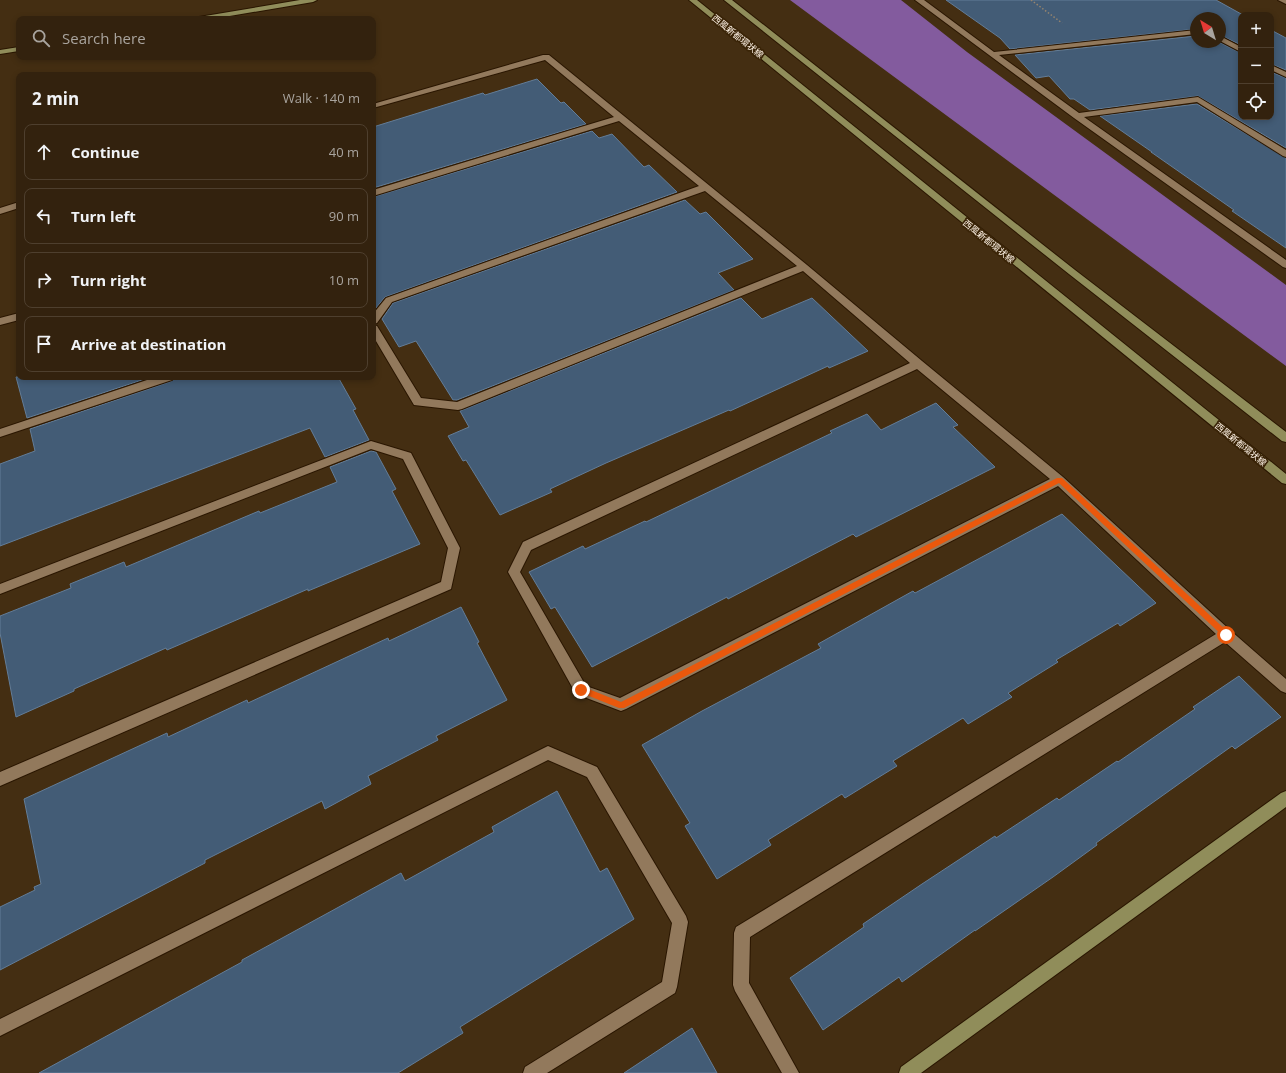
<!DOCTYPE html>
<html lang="en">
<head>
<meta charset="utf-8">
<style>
	:root { --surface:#33220e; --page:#3e2f1c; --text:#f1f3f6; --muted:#a9a49e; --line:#4e3f2e }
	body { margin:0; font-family:"Open Sans","Noto Sans JP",sans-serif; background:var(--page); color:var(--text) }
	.controls { position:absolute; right:12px; top:12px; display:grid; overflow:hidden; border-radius:8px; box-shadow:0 2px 6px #0003 }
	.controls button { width:36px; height:36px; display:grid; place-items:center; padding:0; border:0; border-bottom:1px solid var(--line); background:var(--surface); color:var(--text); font:20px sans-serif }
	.compass { position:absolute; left:1190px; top:12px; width:36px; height:36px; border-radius:50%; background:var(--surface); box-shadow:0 2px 6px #0003; rotate:322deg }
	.stop { position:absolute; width:12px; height:12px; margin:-9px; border:3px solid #ea580c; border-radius:50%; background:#fff }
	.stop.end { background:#ea580c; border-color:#fff; box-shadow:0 1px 4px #0008 }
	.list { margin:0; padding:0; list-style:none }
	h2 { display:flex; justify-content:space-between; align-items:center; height:52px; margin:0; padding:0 16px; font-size:17px }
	h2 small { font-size:13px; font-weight:400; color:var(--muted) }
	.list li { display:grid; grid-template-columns:26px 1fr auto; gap:12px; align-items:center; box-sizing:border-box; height:56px; margin:0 8px 8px; padding:0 8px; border:1px solid var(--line); border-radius:8px }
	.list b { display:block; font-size:15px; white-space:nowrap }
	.list em { font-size:13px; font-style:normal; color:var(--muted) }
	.icon { flex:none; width:22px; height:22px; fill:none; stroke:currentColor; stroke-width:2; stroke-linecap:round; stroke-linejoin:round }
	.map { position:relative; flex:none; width:1286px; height:1073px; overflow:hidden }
	.search { position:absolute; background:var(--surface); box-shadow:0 2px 6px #0003; left:16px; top:16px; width:360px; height:44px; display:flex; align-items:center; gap:10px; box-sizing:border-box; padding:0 14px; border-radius:8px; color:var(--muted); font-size:15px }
	.panel { position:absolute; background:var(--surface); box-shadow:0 2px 6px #0003; left:16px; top:72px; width:360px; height:308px; border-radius:8px }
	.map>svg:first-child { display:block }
	.forest { fill:#835b9e }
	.building { fill:#435c76; stroke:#637d98 }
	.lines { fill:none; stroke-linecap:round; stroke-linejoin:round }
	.street-casing { stroke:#2a1600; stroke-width:2 }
	.secondary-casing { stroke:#2a1600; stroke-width:2 }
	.path { stroke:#95846e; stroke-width:1.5; stroke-dasharray:1.5 2; stroke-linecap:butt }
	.street { fill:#92795c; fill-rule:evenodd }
	.secondary { fill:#908d5a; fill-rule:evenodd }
	.route { fill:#ea580c }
	.labels { text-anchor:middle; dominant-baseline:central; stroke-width:3.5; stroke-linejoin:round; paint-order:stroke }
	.far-street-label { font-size:9px; fill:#fef2e5; stroke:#3a2407 }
</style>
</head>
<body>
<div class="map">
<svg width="1286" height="1073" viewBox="0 0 1286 1073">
	<rect width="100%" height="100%" fill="#442e12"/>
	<!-- forest -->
	<path class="forest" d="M790,0H901L967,52L1286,285V366Z"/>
	<!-- building -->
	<path class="building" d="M946,0H1216L1243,15H1241V45L1220,35V18H1196V29L1010,49L1000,38Z
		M1271,30L1286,38V70L1271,64Z
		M1196,36V42H1219L1241,53V117H1271V72L1286,78V148L1198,96L1090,110L1074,99H1070L1049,76L1036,78L1015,55Z
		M537,79L561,103L564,102L586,124L373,188V127L483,93L485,95Z
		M1197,104L1286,158V248L1232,211L1234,210L1151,152H1152L1100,116Z
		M592,131L599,138L612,134L644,167L649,165L677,192L385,297L376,308L373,304V197Z
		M685,200L700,214L706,212L753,259L718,273L734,290L457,400H453L416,341L399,347L382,319L393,303Z
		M741,298L762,319L812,298L868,351L829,368L828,366L730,411L729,410L606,463L550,489L552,492L500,515L466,460L463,461L448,436L469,427L460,411Z
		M16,377H151L27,418Z
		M174,377H338L356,409L353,410L369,440L325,457L310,428L0,546V464L35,451L30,429L172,381Z
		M936,403L958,425L953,427L995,467L856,537L853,534L728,599L727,597L592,667L555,607L551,609L529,572L583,546L585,549L645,521L646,522L832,433L830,431L867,414L881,430Z
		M371,451L376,452L396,489L392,491L420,544L308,591V589L167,650L166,648L74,689V691L16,717L0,633V616L71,588L70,584L124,562L126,567L259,511L260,513L337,482L330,467Z
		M1062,514L1156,603L1120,626L1118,623L1056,660L1058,662L1008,693L1012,697L968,724L963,718L893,761L897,766L845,798L842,794L768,840L771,845L717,879L685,826L690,823L642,745L702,711L821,648L818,644L913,591L915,593Z
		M461,607L479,642L477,643L507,700L436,736L438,740L368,776L371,784L325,809L322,801L205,860V863L0,970V907L35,890L34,887L41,884L24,799L167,733L168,737L247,700L248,703L388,638L389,641Z
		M1239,676L1281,717L1235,749L1232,746L1096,843L1097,845L1053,877L975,931V930L902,982L899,977L823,1030L790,978L864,927L863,924L922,884L995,836L996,838L1057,798L1059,800L1117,761L1118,762L1195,709L1193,707Z
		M557,791L600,872L607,868L634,919L460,1027L463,1033L398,1073H39L242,962V960L401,873L405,881L494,832L492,827Z
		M692,1028L717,1073H624Z"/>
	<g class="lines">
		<defs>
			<path id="street" d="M915,0H924L994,52L1196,30V34L999,55L1079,113L1198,97L1286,150V157L1283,156L1197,102L1084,117L1286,260V268L1283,267L1074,118Z
				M1278,0H1286V4Z
				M1220,36L1241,47V52L1220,41Z
				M543,55H549L807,265L922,361L1063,477L1231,631L1286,679V693L1281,691L1225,642L750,937L749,983L799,1073H782L735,991L733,985L734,933L736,927L1216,634L1058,486L626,709L621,711L576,694L508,572L523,542L910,363L803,271L462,409L458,410L414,405L373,336V325L377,326L421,398L457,402L797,266L705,191L392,302L377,323L373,324V314L386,298L699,186L619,121L373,196V190L614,117L545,60L373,108V104ZM917,369L1050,479L620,698L586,686L520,572L531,550Z
				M1271,65L1286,72V77L1271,70Z
				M19,202V208L0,214V208Z
				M19,313V320L0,325V318Z
				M156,377H173L172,380L0,437V429Z
				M371,441L411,453L460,548L451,589L0,786V772L441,582L448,548L403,459L371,449L0,594V584Z
				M548,746L597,767L686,916L688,922L677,987L675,993L547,1073H523L525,1067L662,982L672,923L587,777L548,760L0,1036V1019Z"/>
			<path id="secondary" d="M300,0H317L313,2L212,19H195L199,17Z
				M689,0H697L1286,474V484L1282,483Z
				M724,0H732L1075,270L1286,432V442L1282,441L1069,274Z
				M19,47V51L0,54V50Z
				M1286,791V807L921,1073H899L901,1067L1281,793Z"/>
		</defs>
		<!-- street casing -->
		<use href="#street" class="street-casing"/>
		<!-- secondary casing -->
		<use href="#secondary" class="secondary-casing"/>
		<!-- path -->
		<path class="path" d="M1031,0L1062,23"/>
		<!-- street -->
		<use href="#street" class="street"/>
		<!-- secondary -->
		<use href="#secondary" class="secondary"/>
	</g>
	<!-- route -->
	<path class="route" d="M1057,478H1062L1229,633V637H1224L1059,483L624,708H619L579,692L578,690L581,686L621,702Z"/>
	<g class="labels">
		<!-- far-street labels -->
		<g class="far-street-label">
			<text transform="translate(738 36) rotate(39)">西風新都環状線</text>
			<text transform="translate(989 241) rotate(39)">西風新都環状線</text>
			<text transform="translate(1241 444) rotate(39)">西風新都環状線</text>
		</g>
	</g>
</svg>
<div class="controls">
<button>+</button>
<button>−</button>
<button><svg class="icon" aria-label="locate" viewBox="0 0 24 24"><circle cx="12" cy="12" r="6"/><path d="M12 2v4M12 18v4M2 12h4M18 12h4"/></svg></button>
</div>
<svg class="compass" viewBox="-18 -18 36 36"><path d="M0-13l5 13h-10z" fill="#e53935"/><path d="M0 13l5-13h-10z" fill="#a9a49e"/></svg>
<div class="stop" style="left:1226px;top:635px"></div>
<div class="stop end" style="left:581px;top:690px"></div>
<div class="search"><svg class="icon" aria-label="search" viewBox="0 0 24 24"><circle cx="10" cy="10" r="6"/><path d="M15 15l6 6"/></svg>Search here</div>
<section class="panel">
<h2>2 min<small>Walk · 140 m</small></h2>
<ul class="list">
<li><svg class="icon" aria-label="ahead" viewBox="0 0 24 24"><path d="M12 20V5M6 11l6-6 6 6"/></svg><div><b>Continue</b></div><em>40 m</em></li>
<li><svg class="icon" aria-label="left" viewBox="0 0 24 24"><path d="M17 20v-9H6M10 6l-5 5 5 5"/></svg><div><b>Turn left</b></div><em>90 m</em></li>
<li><svg class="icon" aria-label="right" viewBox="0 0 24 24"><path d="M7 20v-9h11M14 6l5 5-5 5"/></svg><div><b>Turn right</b></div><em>10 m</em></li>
<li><svg class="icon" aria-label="arrive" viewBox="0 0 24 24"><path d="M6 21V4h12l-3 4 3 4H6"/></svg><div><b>Arrive at destination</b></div></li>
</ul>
</section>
</div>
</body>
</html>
